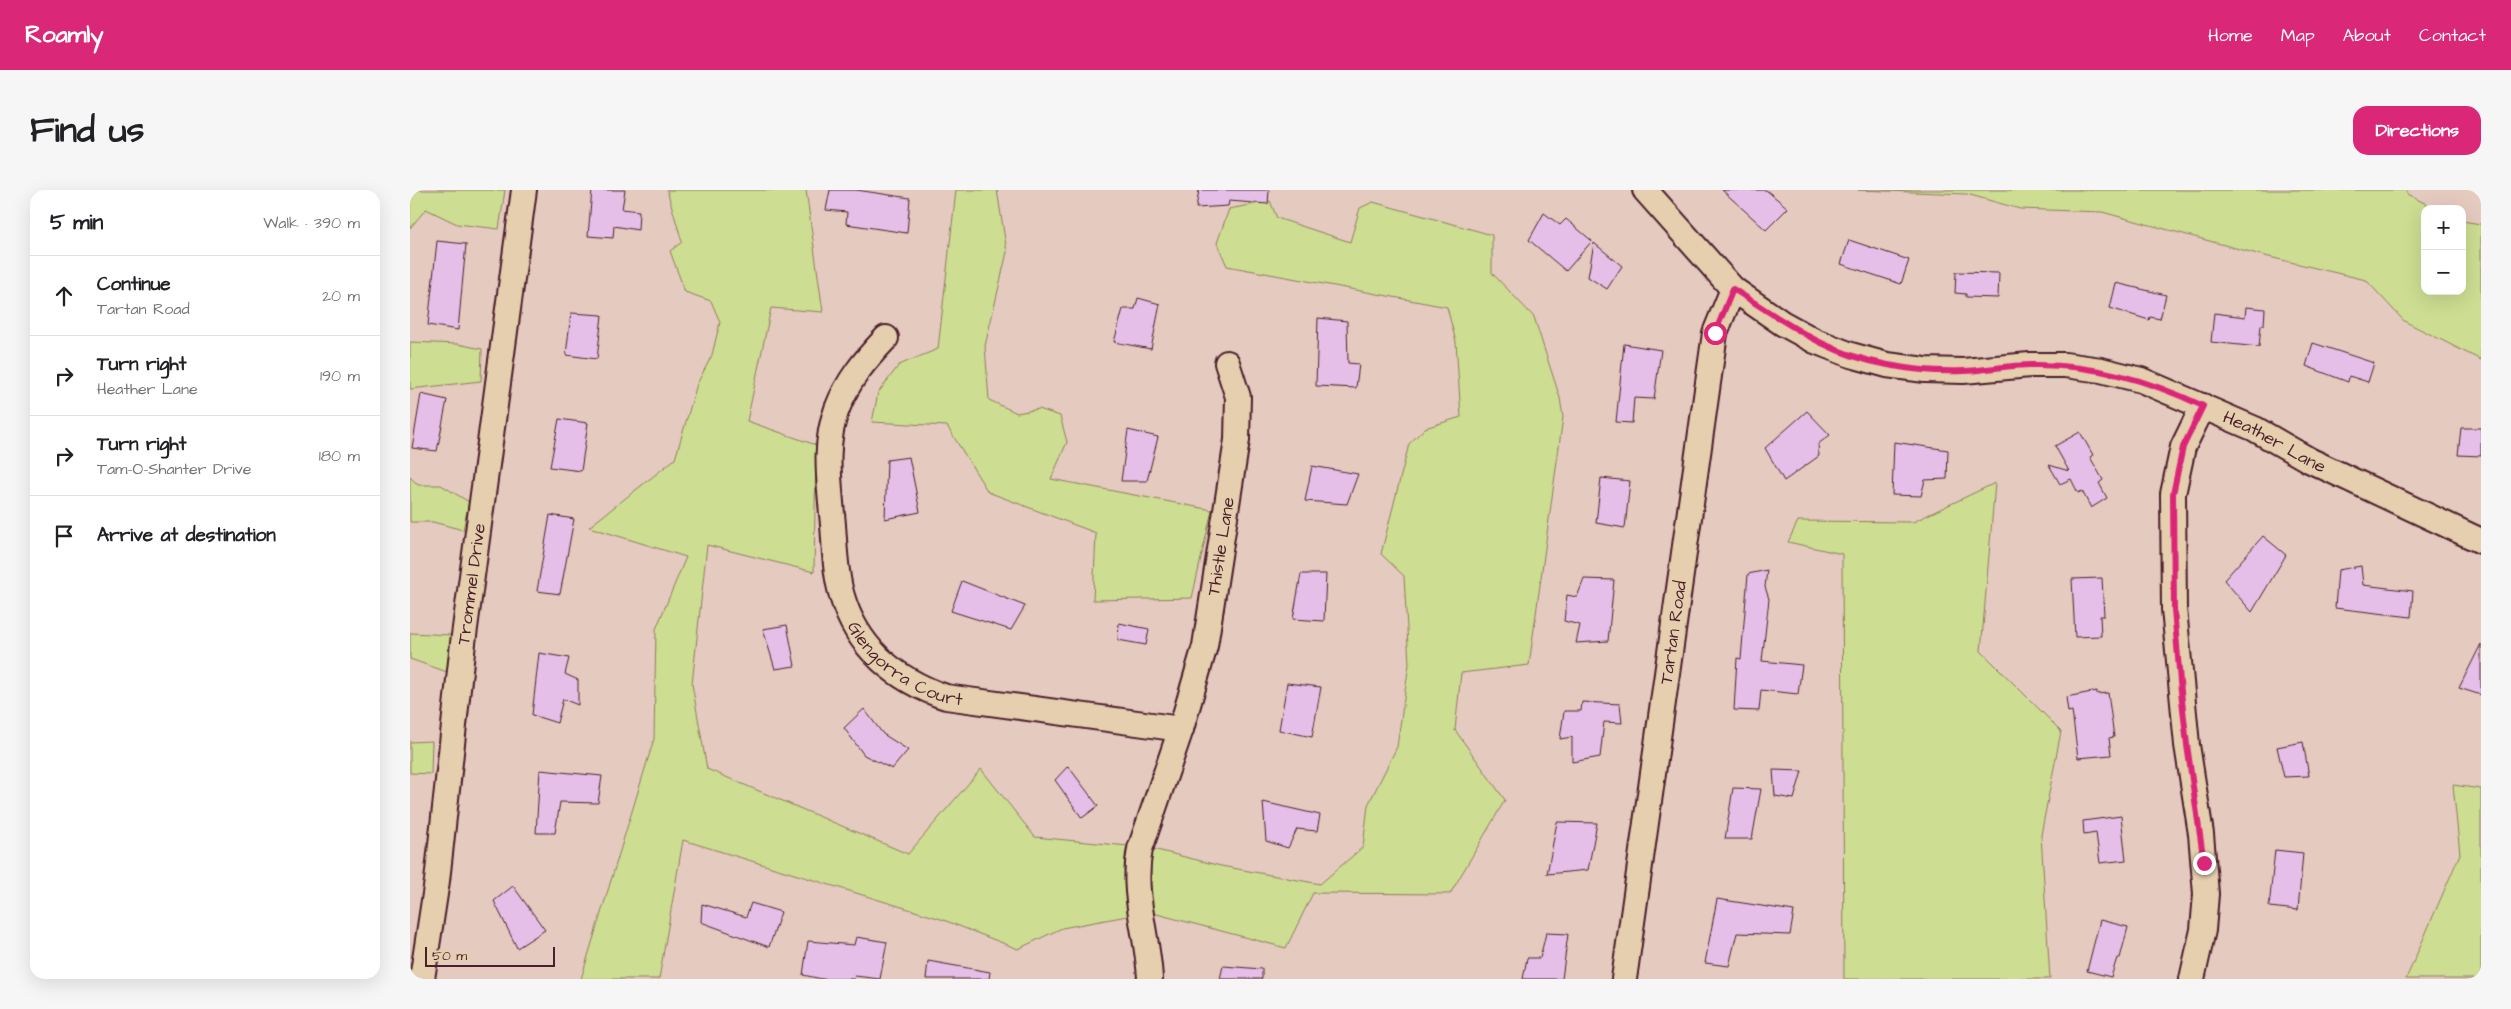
<!DOCTYPE html>
<html lang="en">
<head>
<meta charset="utf-8">
<style>
	:root { --surface:#fff; --page:#f6f6f6; --text:#202124; --muted:#757577; --line:#e0e0e0; --accent:#db2777 }
	body { margin:0; font-family:"Architects Daughter",sans-serif; background:var(--page); color:var(--text) }
	.controls { position:absolute; right:15px; top:15px; display:grid; overflow:hidden; border-radius:10px; box-shadow:0 5px 20px #0002 }
	.controls button { width:45px; height:45px; display:grid; place-items:center; padding:0; border:0; border-bottom:1px solid var(--line); background:var(--surface); color:var(--text); font:25px sans-serif }
	.scale { position:absolute; left:15px; bottom:12px; width:130px; box-sizing:border-box; padding-left:5px; border:2px solid #4a1f2b; border-top:0; font-size:14px; line-height:18px; white-space:nowrap; color:#4a1f2b; -webkit-text-stroke:4px #e5cfae; paint-order:stroke }
	.stop { position:absolute; width:15px; height:15px; margin:-11px; border:4px solid #db2777; border-radius:50%; background:#fff }
	.stop.end { background:#db2777; border-color:#fff; box-shadow:0 1px 5px #0008 }
	.list { margin:0; padding:0; list-style:none }
	h2 { display:flex; justify-content:space-between; align-items:center; height:65px; margin:0; padding:0 20px; font-size:21px }
	h2 small { font-size:16px; font-weight:400; color:var(--muted) }
	.list li { display:grid; grid-template-columns:32px 1fr auto; gap:15px; align-items:center; box-sizing:border-box; height:80px; padding:0 20px; border-top:1px solid var(--line) }
	.list b { display:block; font-size:19px; white-space:nowrap }
	.list p { margin:0; font-size:16px; white-space:nowrap; color:var(--muted) }
	.list em { font-size:16px; font-style:normal; color:var(--muted) }
	.icon { flex:none; width:28px; height:28px; fill:none; stroke:currentColor; stroke-width:2; stroke-linecap:round; stroke-linejoin:round }
	.map { position:relative; flex:none; width:2071px; height:789px; overflow:hidden; border-radius:15px }
	header { display:flex; align-items:center; gap:30px; box-sizing:border-box; height:70px; padding:0 25px; background:var(--accent); color:#fff }
	header strong { font-size:24px }
	nav { display:flex; gap:28px; margin-inline-start:auto; font-size:18px }
	.intro { display:flex; align-items:center; justify-content:space-between; box-sizing:border-box; height:120px; padding:0 30px }
	h1 { margin:0; font-size:35px }
	.button { padding:12px 22px; border-radius:15px; background:var(--accent); color:#fff; font-size:18px; font-weight:700 }
	main { display:flex; gap:30px; padding:0 30px }
	aside { flex:1; background:var(--surface); border-radius:15px; box-shadow:0 5px 20px #0002 }
	.map>svg:first-child { display:block }
	.green { fill:#cddd91; stroke:#8c7e5e }
	.building { fill:#e5bfe8; stroke:#4a1f2b }
	.lines { fill:none; stroke-linecap:round; stroke-linejoin:round }
	.minor-casing { stroke:#4a1f2b; stroke-width:28 }
	.minor { stroke:#e5cfae; stroke-width:24 }
	.route { stroke:#db2777; stroke-width:6 }
	.labels { text-anchor:middle; dominant-baseline:central; stroke-width:4.5; stroke-linejoin:round; paint-order:stroke }
	.street-label { font-size:18px; fill:#4a1f2b; stroke:#e5cfae }
</style>
</head>
<body>
<header>
<strong>Roamly</strong>
<nav><a>Home</a><a>Map</a><a>About</a><a>Contact</a></nav>
</header>
<div class="intro"><h1>Find us</h1><a class="button">Directions</a></div>
<main>
<aside>
<h2>5 min<small>Walk · 390 m</small></h2>
<ul class="list">
<li><svg class="icon" aria-label="ahead" viewBox="0 0 24 24"><path d="M12 20V5M6 11l6-6 6 6"/></svg><div><b>Continue</b><p>Tartan Road</p></div><em>20 m</em></li>
<li><svg class="icon" aria-label="right" viewBox="0 0 24 24"><path d="M7 20v-9h11M14 6l5 5-5 5"/></svg><div><b>Turn right</b><p>Heather Lane</p></div><em>190 m</em></li>
<li><svg class="icon" aria-label="right" viewBox="0 0 24 24"><path d="M7 20v-9h11M14 6l5 5-5 5"/></svg><div><b>Turn right</b><p>Tam-O-Shanter Drive</p></div><em>180 m</em></li>
<li><svg class="icon" aria-label="arrive" viewBox="0 0 24 24"><path d="M6 21V4h12l-3 4 3 4H6"/></svg><div><b>Arrive at destination</b></div></li>
</ul>
</aside>
<div class="map">
<svg width="2071" height="789" viewBox="0 0 2071 789">
	<rect width="100%" height="100%" fill="#e5cabf"/>
	<filter id="ink" filterUnits="userSpaceOnUse"><feTurbulence type="fractalNoise" baseFrequency=".02" numOctaves="2"/><feDisplacementMap in="SourceGraphic" scale="10" xChannelSelector="R" yChannelSelector="G"/><feConvolveMatrix kernelMatrix="1 2 1 2 8 2 1 2 1" color-interpolation-filters="sRGB"/></filter>
	<g filter="url(#ink)">
		<!-- green -->
		<path class="green" d="M0,0H95L89,39L47,34L16,19L0,38Z
			M257,0H396L413,122L361,118L337,231L406,255L404,382L297,355L282,494L297,579L498,664L571,579L625,647L739,658L811,676L910,694L953,657L958,615L987,557L999,474L994,386L971,364L999,254L1015,238L1051,227L1046,152L1037,117L817,76L807,53L819,19L860,11L867,28L940,52L950,18L963,12L1082,45V83L1124,127L1150,208L1153,227L1119,475L1051,483L1045,540L1095,610L1040,704L903,703L876,758L739,722L652,738L608,759L531,729L273,650L249,789H171L244,549L246,439L276,367L179,337L265,269L287,194L302,165L310,132L301,111L275,102L260,61L272,52Z
			M546,0H587L597,62L575,156L579,210L607,223L629,219L650,226L657,252L641,289L802,320L782,408L683,410L686,343L578,302L537,236L462,232L468,203L489,175L528,159Z
			M1448,0H1996L1997,4L2026,19H2015V101H2052V31L2071,34V170L1994,131L1956,90L1855,66L1692,22L1610,19L1557,4Z
			M0,152L47,154L72,159L71,191L0,199Z
			M0,287L8,295H31L59,312L53,340L23,332H0Z
			M1585,293L1571,461L1651,541L1631,645L1640,789H1434L1432,364L1378,352L1388,331L1503,332Z
			M0,443L41,445L40,483L0,469Z
			M22,551L21,584L0,583V552Z
			M2043,595L2071,599V789H1996L2050,664Z"/>
		<!-- building -->
		<path class="building" d="M182,0H215L212,19L229,21L228,40L204,36L203,48L178,46Z
			M420,0H446L500,8L497,43L436,34L437,22L416,20Z
			M789,0H859L858,14L819,11L818,16L786,18Z
			M1312,0H1356L1378,18L1356,40Z
			M1134,23L1150,35L1156,29L1182,51L1156,81L1119,50Z
			M1439,50L1499,70L1491,94L1431,74Z
			M27,51L56,54L48,140L18,135Z
			M1184,53L1212,76L1197,99L1178,87Z
			M1546,82L1589,83L1588,108L1556,107V104L1545,103Z
			M1706,93L1756,105L1750,129L1740,127L1739,130L1700,118Z
			M728,108L750,114L741,159L704,152L713,119H725Z
			M1836,117L1855,119L1854,135H1851L1849,157L1801,152L1804,123L1835,127Z
			M161,123L192,125L187,169L156,165Z
			M908,128L937,131L938,173L949,174L946,198L906,196Z
			M1903,153L1964,173L1958,192L1939,186L1938,192L1896,176Z
			M1214,154L1251,160L1244,209L1224,208L1222,233L1206,232Z
			M11,204L37,210L27,261L2,258Z
			M1397,221L1420,245L1408,254L1409,266L1374,291L1355,258Z
			M149,229L178,233L171,281L140,277Z
			M2051,238H2071V266L2048,265Z
			M718,240L748,247L737,291H711Z
			M1670,242L1683,265L1680,267L1693,290L1689,293L1697,308L1681,318L1672,301L1668,303L1661,289L1650,294L1639,275L1659,281L1645,256Z
			M1484,252L1538,260L1537,289L1515,290L1511,306L1482,305Z
			M499,267L510,322L475,329L477,270Z
			M902,276L948,284L937,314L895,311Z
			M1191,288L1220,291L1215,338L1186,333Z
			M140,325L164,329L150,404L127,401Z
			M1853,346L1876,365L1842,422L1814,390Z
			M1951,376L1953,395L2003,401L2001,427L1925,418L1928,380Z
			M1357,380L1355,397L1359,409L1352,471L1392,475L1388,504L1351,500L1349,521L1324,520L1327,468L1331,469L1338,384Z
			M891,384H916L914,431L883,429Z
			M1692,388L1694,426H1690L1691,446L1665,447L1662,389Z
			M1174,389L1204,390L1198,451L1166,453L1170,435L1154,431L1157,405L1167,407Z
			M552,391L615,416L601,440L541,421Z
			M709,433L739,439L736,455L708,450Z
			M377,435L385,476L365,479L353,439Z
			M2071,454V505L2049,498Z
			M129,463L159,468L155,484L168,490V515L153,509L147,533L122,525Z
			M877,493L911,497L902,547L869,540Z
			M1687,501V504L1698,503L1704,547L1699,548L1701,565L1668,568L1662,521L1658,522L1656,507Z
			M1172,512L1210,514L1212,533L1194,532L1190,567L1162,572V547L1150,549L1154,521H1171Z
			M454,519L473,544L498,560L482,579L454,565L434,538Z
			M1893,552L1899,586L1874,587L1867,557Z
			M658,576L688,616L672,628L645,590Z
			M130,580L192,586L188,613L150,612L145,643H126Z
			M1363,580L1392,581L1384,609L1365,606Z
			M1323,598L1351,599L1342,649H1315Z
			M853,612L910,625L907,641L887,639L878,658L856,651Z
			M1711,626L1716,670L1690,673L1686,643L1674,645L1673,631Z
			M1147,632L1187,633L1178,680L1137,684Z
			M1865,660L1893,663L1888,720L1859,717Z
			M103,696L135,740L107,758L84,711Z
			M1307,709L1384,721L1380,745L1327,743L1319,776L1295,773Z
			M341,713L371,722L359,757L291,732L292,714L336,727Z
			M1690,730L1718,737L1710,768H1707L1701,787L1677,781Z
			M1136,743L1158,744L1152,789H1113L1117,768H1130Z
			M446,747L477,752L470,789L445,786L444,789H412L393,785L398,751L444,755Z
			M518,771L580,782L579,789H516Z
			M813,776L852,779V789H810Z"/>
		<g class="lines">
			<defs>
				<g id="minor">
					<path id="s1" d="M1235,0L1323,99L1372,133L1405,151L1441,165L1477,175L1515,180L1553,181L1620,175H1655L1691,180L1731,190L1845,239L1899,270L2071,351"/>
					<path id="s2" d="M476,148C455,170 438,190 427,219C414,253 419,288 422,324C425,351 424,380 432,406C447,458 486,490 536,507L771,539"/>
					<path id="s3" d="M12,789L27,691L53,453L114,0"/>
					<path id="s4" d="M740,789C738,745 721,704 730,659L771,539L795,456L827,250L828,207L817,173"/>
					<path id="s5" d="M1214,789L1305,143L1323,99"/>
					<path d="M1782,789L1793,740L1796,704L1791,644L1777,555L1764,419L1763,304L1773,257L1793,216"/>
				</g>
			</defs>
			<!-- minor casing -->
			<use href="#minor" class="minor-casing"/>
			<!-- minor -->
			<use href="#minor" class="minor"/>
		</g>
	</g>
	<g class="lines" filter="url(#ink)">
		<!-- route -->
		<path class="route" d="M1305,143L1323,99C1376,132 1415,164 1478,175C1503,180 1529,182 1554,181C1576,180 1599,175 1622,175C1683,174 1738,190 1793,216L1773,257L1763,304L1764,419L1770,492L1777,555L1794,673"/>
	</g>
	<g class="labels">
		<!-- street labels -->
		<g class="street-label">
			<text stroke="none"><textPath href="#s1" startOffset="709">Heather Lane</textPath></text>
			<text stroke="none"><textPath href="#s4" startOffset="445">Thistle Lane</textPath></text>
			<text stroke="none"><textPath href="#s3" startOffset="398">Trommel Drive</textPath></text>
			<text stroke="none"><textPath href="#s5" startOffset="350">Tartan Road</textPath></text>
			<text stroke="none"><textPath href="#s2" startOffset="374">Glengorra Court</textPath></text>
		</g>
	</g>
</svg>
<div class="controls">
<button>+</button>
<button>−</button>
</div>
<div class="scale">50 m</div>
<div class="stop" style="left:1305px;top:143px"></div>
<div class="stop end" style="left:1794px;top:673px"></div>
</div>
</main>
</body>
</html>
